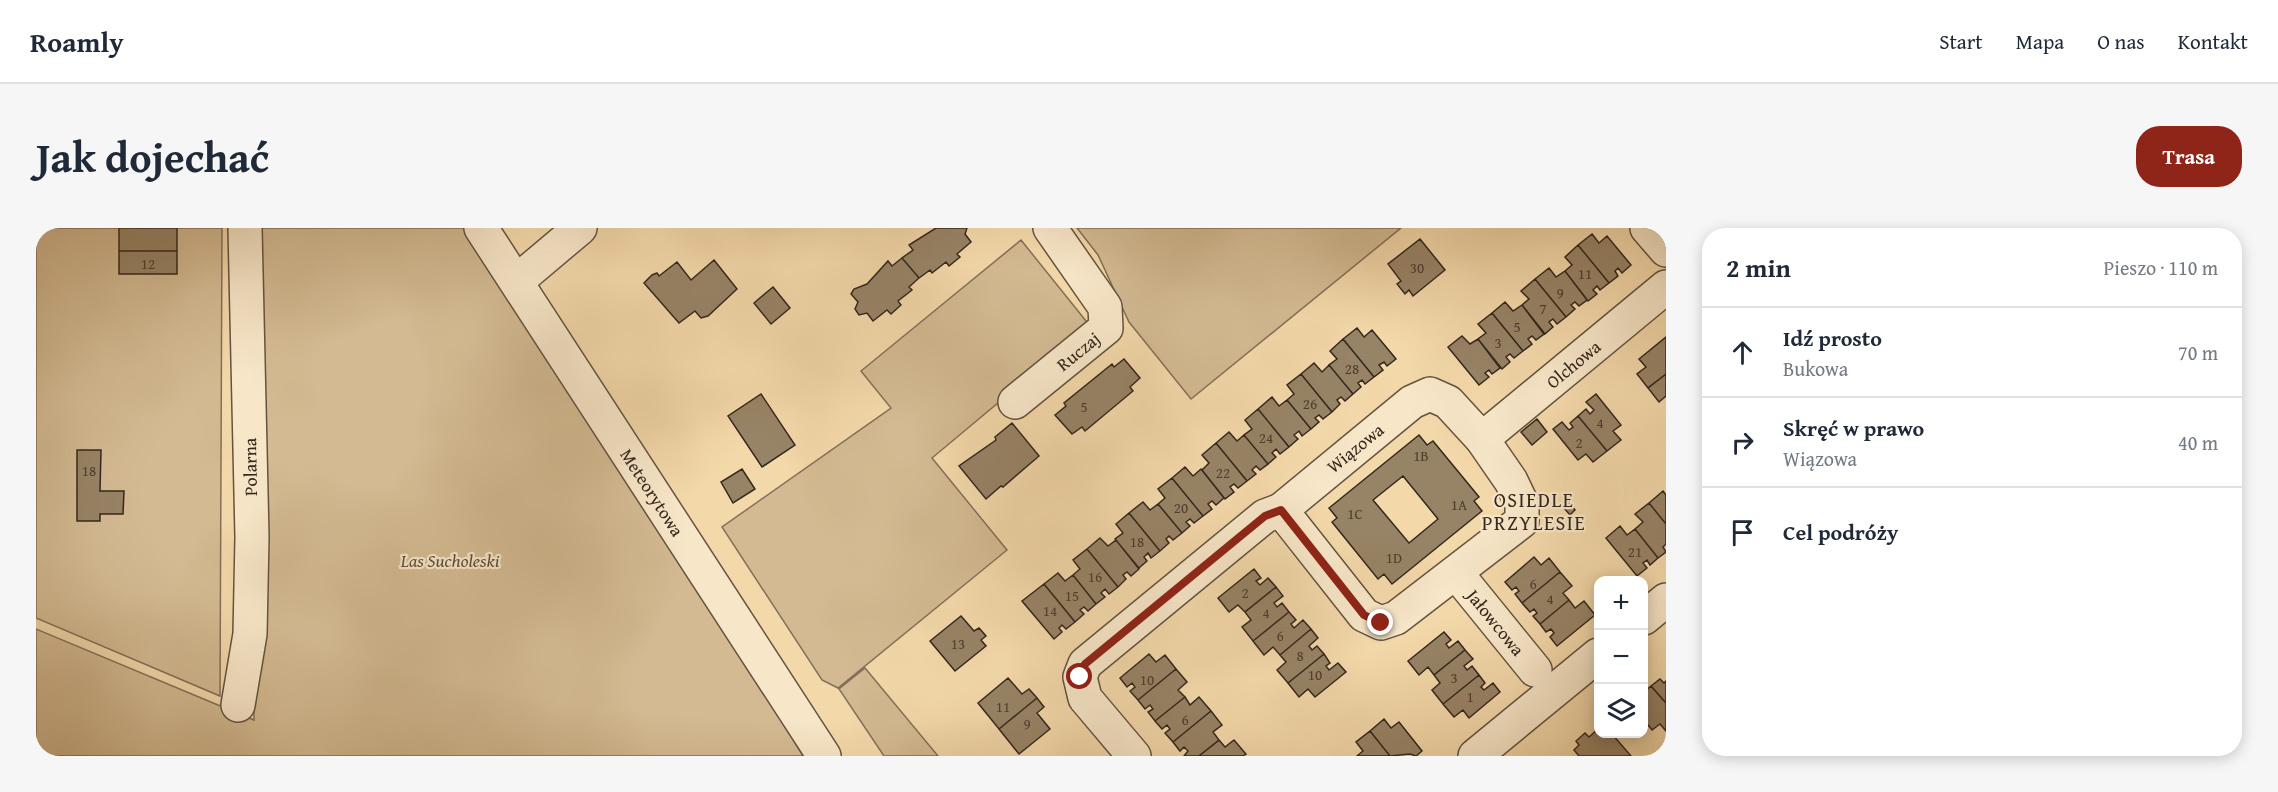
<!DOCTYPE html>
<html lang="pl">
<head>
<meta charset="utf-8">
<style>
	:root { --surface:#fff; --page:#f6f6f7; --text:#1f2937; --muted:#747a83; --line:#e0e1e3; --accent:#8f2418 }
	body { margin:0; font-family:"Gentium Book Plus",serif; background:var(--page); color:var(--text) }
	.controls { position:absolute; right:18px; bottom:18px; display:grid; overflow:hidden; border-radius:12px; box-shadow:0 3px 15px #0003 }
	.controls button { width:54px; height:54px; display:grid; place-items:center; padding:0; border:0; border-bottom:2px solid var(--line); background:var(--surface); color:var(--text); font:30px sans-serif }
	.stop { position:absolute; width:18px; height:18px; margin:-14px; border:4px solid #8f2418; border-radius:50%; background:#fff }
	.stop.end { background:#8f2418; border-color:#fff; box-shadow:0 2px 6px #0008 }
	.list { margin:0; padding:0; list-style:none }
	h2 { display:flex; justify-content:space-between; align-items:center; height:78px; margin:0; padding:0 24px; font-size:26px }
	h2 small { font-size:20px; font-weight:400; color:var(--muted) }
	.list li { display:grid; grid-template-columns:39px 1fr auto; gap:18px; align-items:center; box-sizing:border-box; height:90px; padding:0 24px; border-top:2px solid var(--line) }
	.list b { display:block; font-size:22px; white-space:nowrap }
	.list p { margin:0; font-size:20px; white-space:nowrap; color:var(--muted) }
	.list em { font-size:20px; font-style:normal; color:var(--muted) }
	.icon { flex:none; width:33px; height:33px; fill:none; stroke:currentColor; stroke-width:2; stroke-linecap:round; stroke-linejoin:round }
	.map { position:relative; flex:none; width:1630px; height:528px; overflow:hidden; border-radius:24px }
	header { display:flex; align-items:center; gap:36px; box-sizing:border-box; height:84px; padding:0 30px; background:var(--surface); border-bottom:2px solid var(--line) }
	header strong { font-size:28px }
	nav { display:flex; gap:33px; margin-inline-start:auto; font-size:21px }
	.intro { display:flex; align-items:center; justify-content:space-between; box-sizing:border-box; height:144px; padding:0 36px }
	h1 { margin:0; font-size:42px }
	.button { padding:15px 27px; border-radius:24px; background:var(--accent); color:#fff; font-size:21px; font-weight:700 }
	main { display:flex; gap:36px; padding:0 36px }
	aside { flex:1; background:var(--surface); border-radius:24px; box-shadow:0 3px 15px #0003 }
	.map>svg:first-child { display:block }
	.green { fill:#d3ba92; stroke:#847058; stroke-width:1.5 }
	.building { fill:#978366; stroke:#34271d; stroke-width:1.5; fill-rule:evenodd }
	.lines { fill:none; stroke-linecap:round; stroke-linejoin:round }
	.minor-casing { stroke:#645340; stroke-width:36 }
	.minor { stroke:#f7e6c8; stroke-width:33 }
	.route { stroke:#8f2418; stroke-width:8 }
	.labels { text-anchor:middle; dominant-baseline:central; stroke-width:4.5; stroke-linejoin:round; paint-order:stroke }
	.number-label { font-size:15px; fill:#4d3e2f }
	.street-label { font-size:18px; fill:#34271d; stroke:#f7e6c8 }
	.park-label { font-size:18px; font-style:italic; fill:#5c4c3a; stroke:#f7e6c8 }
	.neighbourhood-label { font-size:20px; letter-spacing:1.5px; fill:#34271d; stroke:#f7e6c8 }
</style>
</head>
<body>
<header>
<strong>Roamly</strong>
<nav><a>Start</a><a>Mapa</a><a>O nas</a><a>Kontakt</a></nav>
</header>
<div class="intro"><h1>Jak dojechać</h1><a class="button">Trasa</a></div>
<main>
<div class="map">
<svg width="1630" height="528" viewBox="0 0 1630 528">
	<rect width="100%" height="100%" fill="#f3d8aa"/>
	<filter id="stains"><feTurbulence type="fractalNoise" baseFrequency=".00333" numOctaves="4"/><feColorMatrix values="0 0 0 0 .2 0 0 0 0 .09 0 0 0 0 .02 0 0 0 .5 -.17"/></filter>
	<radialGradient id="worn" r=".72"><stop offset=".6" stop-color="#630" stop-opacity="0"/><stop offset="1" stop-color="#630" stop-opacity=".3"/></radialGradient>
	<!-- green -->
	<path class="green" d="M0,0H186L184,468L0,390Z
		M217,0H428L654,341L767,528H0V401L218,492Z
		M1041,0H1365L1155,171L1093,94L1062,27Z
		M985,12L1054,98L896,230L971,322L802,460L786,452L686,299L855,180L825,143Z
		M829,440L902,528H848L803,461Z"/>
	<!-- building -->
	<path class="building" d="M83,0H141V23H83Z
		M900,0H931L929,6L935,14L921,26L924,29L913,38L910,34L896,45L894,42L883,50L866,30L877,22L873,17Z
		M1556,6L1563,15L1571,8L1595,37L1586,45L1582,40L1579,43L1582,48L1573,55L1542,17Z
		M1384,11L1409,42L1377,68L1373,62L1369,66L1361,56L1365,53L1352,36Z
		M1542,17L1573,55L1564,62L1561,58L1557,62L1561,66L1552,73L1529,43L1536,37L1529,29Z
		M83,23H141V46H83Z
		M866,30L883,50L873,59L876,62L862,73L865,77L855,86L851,82L837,93L831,85L823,87L819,81L822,74L815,66L818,61L831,56L852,33L856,38Z
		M678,32L701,61L672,88L665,90L659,83L643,95L608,55L616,47L621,45L623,48L641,34L655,52Z
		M1513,40L1520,49L1529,43L1551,72L1543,78L1539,74L1535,77L1539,81L1530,89L1499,51Z
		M1499,51L1530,89L1521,96L1517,91L1513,94L1517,99L1509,106L1486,77L1493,71L1485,63Z
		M737,59L754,80L735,96L718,75Z
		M1469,74L1477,83L1486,77L1508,106L1500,112L1496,108L1492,111L1496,116L1487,123L1456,85Z
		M1456,85L1487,123L1478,130L1474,126L1470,129L1474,134L1466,141L1442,111L1450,105L1442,96Z
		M1321,100L1328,109L1336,102L1360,131L1351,138L1348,134L1343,137L1347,142L1338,149L1307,111Z
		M1426,108L1434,116L1442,111L1464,140L1456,146L1453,142L1449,145L1453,149L1443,157L1412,119Z
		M1630,109V146L1612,160L1601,146L1610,139L1603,131Z
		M1307,111L1338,149L1329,156L1326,152L1322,155L1325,159L1317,166L1293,137L1301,131L1294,123Z
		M1088,131L1104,150L1094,159L1097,163L1049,203L1046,199L1036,206L1019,187L1030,178L1028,175L1076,136L1078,139Z
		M1278,135L1286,144L1293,137L1317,166L1309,173L1305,169L1301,172L1304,176L1296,184L1265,146Z
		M1265,146L1296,184L1287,191L1283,187L1279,190L1283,194L1275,201L1251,172L1258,166L1251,157Z
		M1630,146V168L1623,174L1612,160Z
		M725,166L759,217L726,239L692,188Z
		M1560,166L1585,197L1577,203L1585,212L1571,223L1542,188L1550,181L1554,186L1558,182L1550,174Z
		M1236,169L1243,178L1251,172L1275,201L1266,208L1263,203L1258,207L1262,211L1253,219L1222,181Z
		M1222,181L1253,219L1244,226L1240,221L1236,225L1240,229L1232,236L1208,207L1216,201L1209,192Z
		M1542,188L1571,223L1557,234L1550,226L1542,232L1517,201L1526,194L1533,202L1537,199L1534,195Z
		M1501,191L1511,204L1496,217L1485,204Z
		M976,195L1003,228L967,259L965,258L950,271L923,238L960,212L959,209Z
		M1193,204L1201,213L1208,207L1232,236L1224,242L1220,238L1216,242L1220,246L1211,253L1180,215Z
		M1383,207L1391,217L1397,213L1443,269L1438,273L1446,283L1356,356L1348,346L1342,351L1296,294L1301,290L1293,280ZM1367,248L1402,291L1373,315L1337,272Z
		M1180,215L1211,253L1202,260L1198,256L1194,259L1198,264L1189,271L1166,242L1173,235L1166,227Z
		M41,222H65L64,263H88L87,286H64V293H41Z
		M1149,239L1157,248L1165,241L1188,270L1180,277L1176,273L1172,276L1176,281L1167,288L1136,250Z
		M706,241L719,261L697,275L685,254Z
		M1136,250L1167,288L1158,295L1154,291L1150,294L1154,298L1146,305L1122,276L1129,270L1122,261Z
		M1627,263L1630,267V296L1613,275Z
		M1107,274L1114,282L1122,276L1146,305L1137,312L1133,308L1130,311L1133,315L1124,323L1093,285Z
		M1533,274L1539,282L1534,287L1527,279Z
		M1613,275L1630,296V316L1627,319L1630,324L1622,330L1599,301L1607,294L1599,286Z
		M1093,285L1124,323L1115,330L1112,325L1108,329L1111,333L1103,340L1079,311L1087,305L1080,296Z
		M1584,298L1591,307L1599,301L1622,330L1614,337L1611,332L1607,335L1611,340L1601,348L1570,310Z
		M1064,310L1072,318L1080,312L1103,341L1095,348L1091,344L1087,347L1090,351L1082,359L1051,321Z
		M1051,321L1082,359L1073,366L1069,361L1065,365L1069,369L1060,376L1037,347L1044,341L1037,332Z
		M1498,329L1505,337L1513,330L1524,344L1486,375L1479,366L1483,363L1480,359L1476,362L1469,354Z
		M1218,341L1225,350L1220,353L1224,357L1232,350L1240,359L1209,384L1202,377L1193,384L1182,370Z
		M1524,344L1536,358L1527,365L1533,372L1504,396L1497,388L1501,385L1498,381L1494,384L1486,375Z
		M1022,345L1029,353L1037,347L1060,376L1052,383L1048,379L1044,382L1048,386L1039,394L1008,356Z
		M1008,356L1039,394L1030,401L1026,397L1023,400L1026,404L1018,411L986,373Z
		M1240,359L1247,368L1238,375L1241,379L1246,375L1253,384L1217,413L1206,399L1215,392L1209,384Z
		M1533,372L1539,380L1548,373L1559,387L1521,418L1514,409L1518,405L1515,401L1510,404L1504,396Z
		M1253,384L1260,392L1255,396L1258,400L1267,392L1275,401L1244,427L1237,419L1228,427L1217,413Z
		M925,388L938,403L943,400L950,408L945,412L950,418L919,443L894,413Z
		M1275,401L1282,410L1273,418L1276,422L1281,418L1288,426L1252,455L1241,442L1250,434L1244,427Z
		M1408,404L1415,412L1410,416L1413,420L1422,413L1429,422L1398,447L1392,439L1383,447L1372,433Z
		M1429,422L1437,431L1428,438L1431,442L1436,438L1443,447L1407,476L1396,462L1404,455L1398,447Z
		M1113,426L1120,434L1129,427L1140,441L1102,472L1094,463L1099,459L1096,455L1091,459L1084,450Z
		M1288,426L1294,435L1290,438L1293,442L1302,435L1310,444L1279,469L1272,461L1263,469L1252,455Z
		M1140,441L1151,454L1142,462L1149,469L1119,493L1112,484L1117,481L1114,477L1109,481L1102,472Z
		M1443,447L1449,455L1445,459L1448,462L1457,455L1464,464L1433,490L1427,482L1418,489L1407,476Z
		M972,450L986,466L993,461L1001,470L963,501L942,475Z
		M1624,451L1628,455L1630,453V475L1615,458Z
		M1615,458L1630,475V503L1624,496L1616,502L1608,492V472L1611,469L1608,464Z
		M1149,469L1154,477L1163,469L1175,483L1137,514L1129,505L1134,501L1131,497L1126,501L1119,493Z
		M1001,470L1008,479L1001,485L1014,501L983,526L963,501Z
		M1175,483L1186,497L1177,504L1183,512L1163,528H1148L1152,523L1148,519L1144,523L1137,514Z
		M1348,491L1355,500L1363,494L1386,523L1380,528L1374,526L1354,528L1334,503Z
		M1562,501V506H1576L1595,528H1543L1538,522L1543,517L1540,513L1549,505L1553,509Z
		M1334,503L1354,528H1321L1327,523L1320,514Z
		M1183,512L1189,519L1198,512L1210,526L1207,528H1163Z"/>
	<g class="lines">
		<defs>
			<g id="minor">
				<path id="s1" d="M445,0L788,528"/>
				<path d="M1611,0L1630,22"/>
				<path d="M481,53L544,0"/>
				<path d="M1394,166L1412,174L1446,211L1475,253L1486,276V293L1360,390L1345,395L1328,387L1245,282L1376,174Z"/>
				<path id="s2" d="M979,174L1070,100L1069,79L1014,0"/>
				<path id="s3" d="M1446,211L1630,59"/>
				<path id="s4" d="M1421,346L1499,442"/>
				<path d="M1608,390L1630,372"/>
				<path d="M202,477L214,406L216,309L209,0"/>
				<path d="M1098,528L1049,470L1044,449L1049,436L1229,288L1245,282"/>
				<path d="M1439,528L1562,427"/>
			</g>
		</defs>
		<!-- minor casing -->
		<use href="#minor" class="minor-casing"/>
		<!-- minor -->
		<use href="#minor" class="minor"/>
	</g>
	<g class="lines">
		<!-- route -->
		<path class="route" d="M1044,449L1049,436L1229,288L1245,282L1328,387L1345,395"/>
	</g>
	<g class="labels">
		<!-- number labels -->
		<g class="number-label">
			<text x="112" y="35">12</text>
			<text x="1381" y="39">30</text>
			<text x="1549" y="45">11</text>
			<text x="1524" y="64">9</text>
			<text x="1507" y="80">7</text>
			<text x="1481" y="98">5</text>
			<text x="1462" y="114">3</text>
			<text x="1316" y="140">28</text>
			<text x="1274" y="175">26</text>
			<text x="1048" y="178">5</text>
			<text x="1564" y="194">4</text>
			<text x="1230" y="209">24</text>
			<text x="1543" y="214">2</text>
			<text x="1385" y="227">1B</text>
			<text x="53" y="242">18</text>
			<text x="1187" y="244">22</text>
			<text x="1423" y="276">1A</text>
			<text x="1145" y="279">20</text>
			<text x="1319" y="285">1C</text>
			<text x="1101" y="313">18</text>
			<text x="1599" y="323">21</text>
			<text x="1358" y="329">1D</text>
			<text x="1059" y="348">16</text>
			<text x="1497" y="355">6</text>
			<text x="1209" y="364">2</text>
			<text x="1036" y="367">15</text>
			<text x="1514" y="370">4</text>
			<text x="1014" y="382">14</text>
			<text x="1230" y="384">4</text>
			<text x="1244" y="407">6</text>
			<text x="922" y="415">13</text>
			<text x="1264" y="427">8</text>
			<text x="1279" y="446">10</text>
			<text x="1418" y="449">3</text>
			<text x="1111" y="451">10</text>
			<text x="1434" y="468">1</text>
			<text x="967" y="478">11</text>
			<text x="1149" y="491">6</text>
			<text x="991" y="495">9</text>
		</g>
		<!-- street labels -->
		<g class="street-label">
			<text stroke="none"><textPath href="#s2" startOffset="81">Ruczaj</textPath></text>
			<text stroke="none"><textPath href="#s3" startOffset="118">Olchowa</textPath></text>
			<text transform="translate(1319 220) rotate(-39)">Wiązowa</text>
			<text transform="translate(214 239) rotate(-91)">Polarna</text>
			<text stroke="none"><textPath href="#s1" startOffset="315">Meteorytowa</textPath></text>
			<text stroke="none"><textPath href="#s4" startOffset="62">Jałowcowa</textPath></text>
		</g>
		<!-- park labels -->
		<g class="park-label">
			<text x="414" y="332">Las Sucholeski</text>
		</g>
		<!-- neighbourhood labels -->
		<g class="neighbourhood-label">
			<text x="1498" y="271">OSIEDLE<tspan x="1498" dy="23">PRZYLESIE</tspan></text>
		</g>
	</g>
	<rect width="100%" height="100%" filter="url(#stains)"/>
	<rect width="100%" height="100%" fill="url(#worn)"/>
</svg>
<div class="controls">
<button>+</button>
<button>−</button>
<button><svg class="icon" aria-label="layers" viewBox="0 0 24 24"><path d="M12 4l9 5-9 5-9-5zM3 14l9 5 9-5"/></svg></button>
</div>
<div class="stop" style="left:1044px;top:449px"></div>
<div class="stop end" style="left:1345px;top:395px"></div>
</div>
<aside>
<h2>2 min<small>Pieszo · 110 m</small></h2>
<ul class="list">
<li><svg class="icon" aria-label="ahead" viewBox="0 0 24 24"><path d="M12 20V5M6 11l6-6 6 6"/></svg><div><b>Idź prosto</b><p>Bukowa</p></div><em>70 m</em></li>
<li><svg class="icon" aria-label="right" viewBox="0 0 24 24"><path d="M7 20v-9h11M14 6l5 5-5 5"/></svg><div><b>Skręć w prawo</b><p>Wiązowa</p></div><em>40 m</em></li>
<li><svg class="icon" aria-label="arrive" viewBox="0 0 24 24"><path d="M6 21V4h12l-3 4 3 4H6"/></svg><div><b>Cel podróży</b></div></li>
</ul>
</aside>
</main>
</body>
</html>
